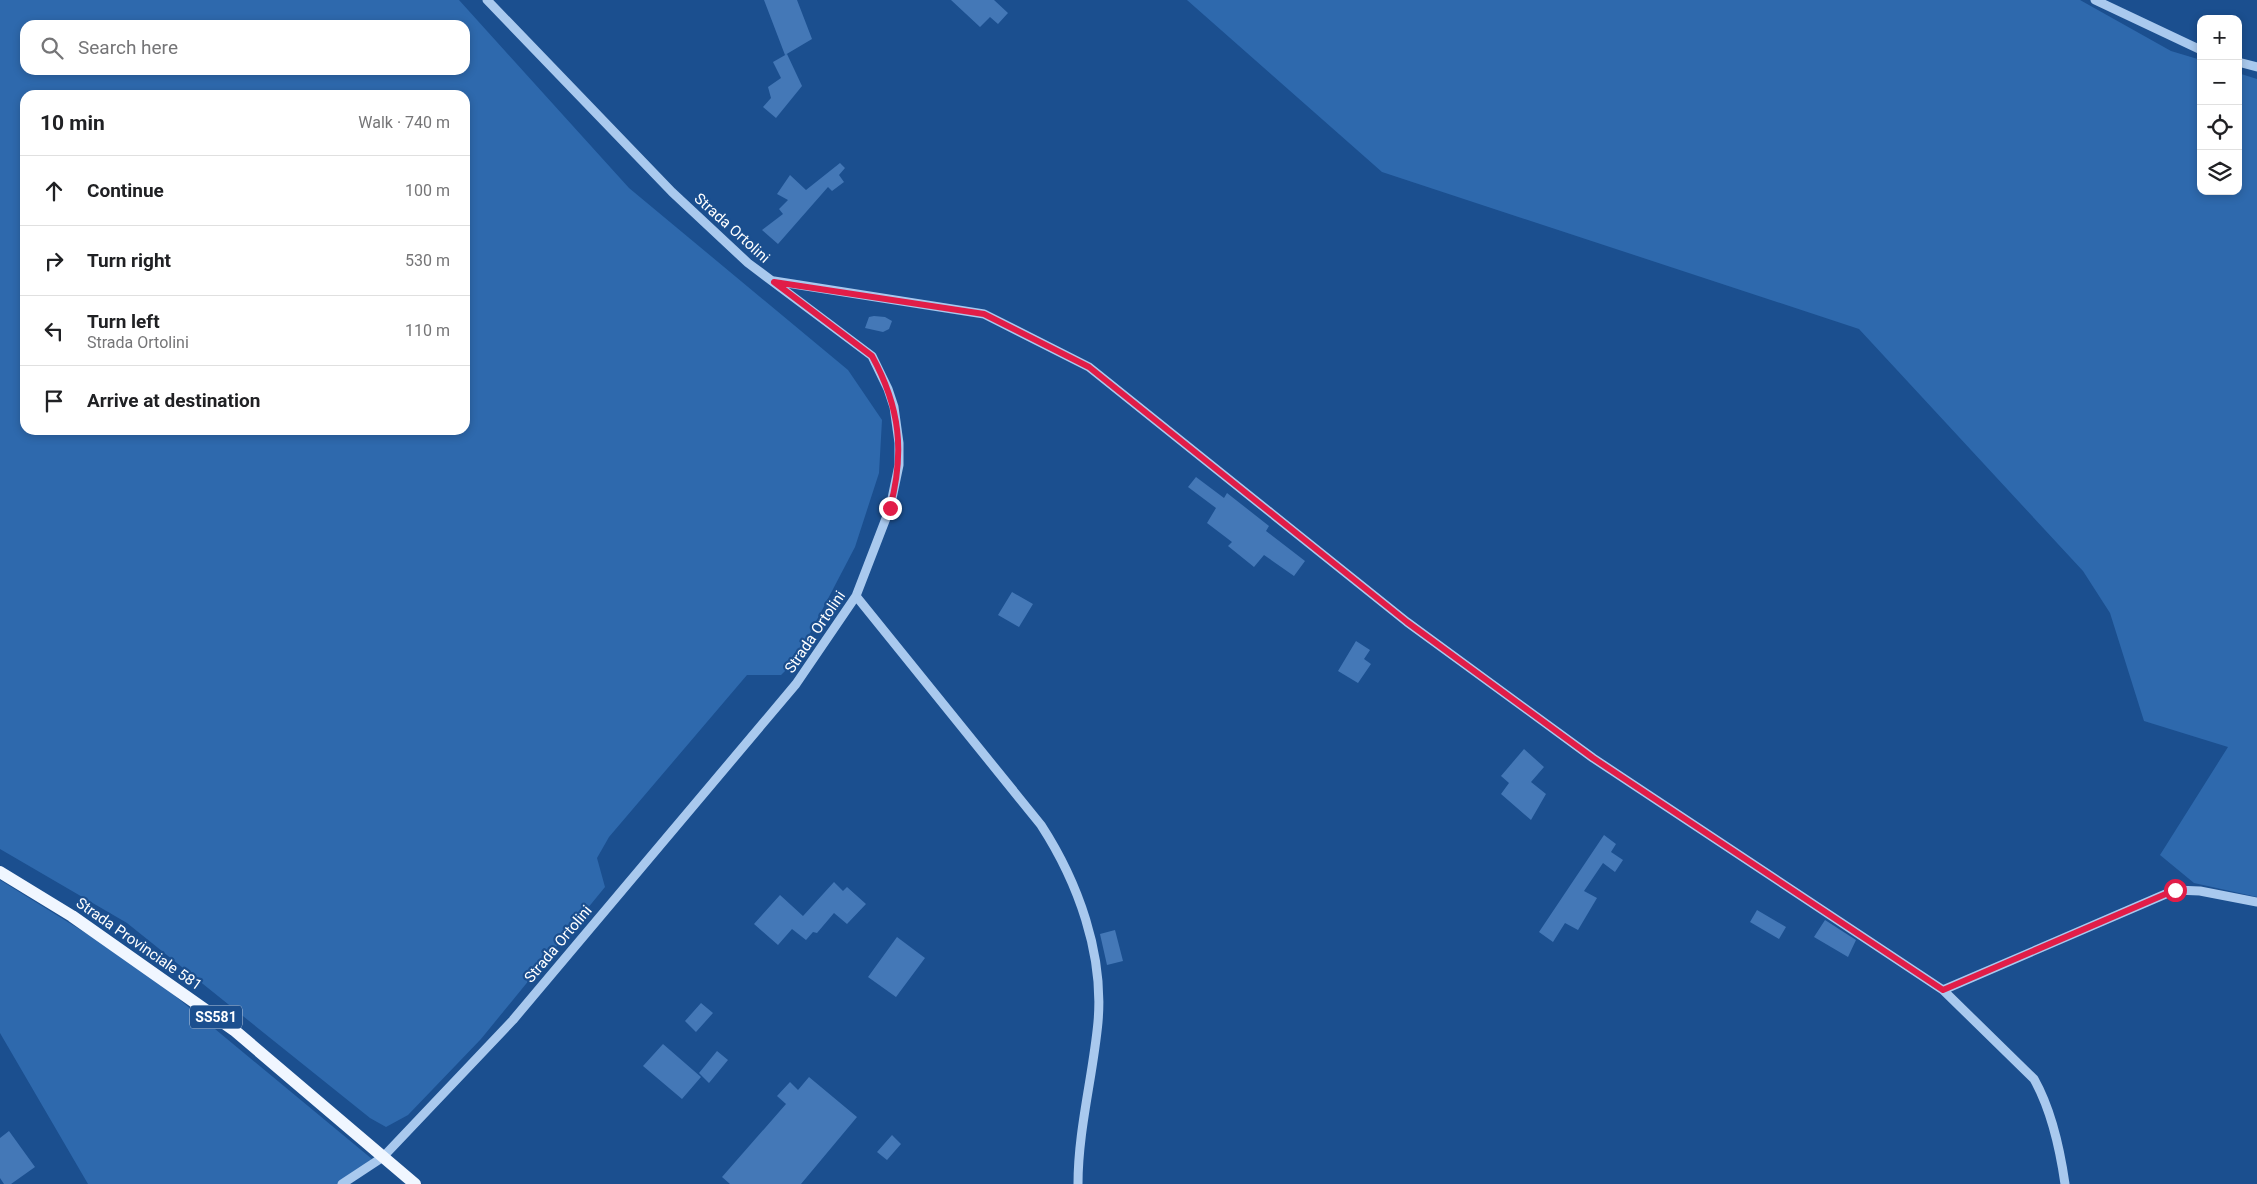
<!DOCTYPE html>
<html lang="en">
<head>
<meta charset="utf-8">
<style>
	:root { --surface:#fff; --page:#f2f2f2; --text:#202124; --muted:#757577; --line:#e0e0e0 }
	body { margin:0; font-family:Roboto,sans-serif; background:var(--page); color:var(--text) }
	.controls { position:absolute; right:15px; top:15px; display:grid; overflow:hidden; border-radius:10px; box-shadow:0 2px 8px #0003 }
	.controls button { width:45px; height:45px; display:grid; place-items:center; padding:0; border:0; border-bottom:1px solid var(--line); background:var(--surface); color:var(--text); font:25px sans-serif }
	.stop { position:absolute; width:15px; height:15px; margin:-11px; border:4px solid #e11d48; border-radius:50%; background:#fff }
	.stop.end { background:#e11d48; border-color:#fff; box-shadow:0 1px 5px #0008 }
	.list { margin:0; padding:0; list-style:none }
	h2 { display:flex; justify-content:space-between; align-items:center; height:65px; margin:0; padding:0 20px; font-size:21px }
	h2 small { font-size:16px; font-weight:400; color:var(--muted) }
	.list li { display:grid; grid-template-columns:32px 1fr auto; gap:15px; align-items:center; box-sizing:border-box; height:70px; padding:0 20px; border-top:1px solid var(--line) }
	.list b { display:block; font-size:19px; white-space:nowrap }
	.list p { margin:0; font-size:16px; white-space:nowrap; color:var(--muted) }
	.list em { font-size:16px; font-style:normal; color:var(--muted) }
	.icon { flex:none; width:28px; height:28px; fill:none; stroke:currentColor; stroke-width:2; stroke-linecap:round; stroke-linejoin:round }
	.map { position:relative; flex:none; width:2257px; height:1184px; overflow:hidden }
	.search { position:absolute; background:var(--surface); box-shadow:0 2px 8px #0003; left:20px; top:20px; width:450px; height:55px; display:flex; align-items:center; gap:12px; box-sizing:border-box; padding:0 18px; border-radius:15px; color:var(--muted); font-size:19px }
	.panel { position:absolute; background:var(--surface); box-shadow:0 2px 8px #0003; left:20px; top:90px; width:450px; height:345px; border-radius:15px }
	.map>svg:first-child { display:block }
	.green { fill:#2e69ad; fill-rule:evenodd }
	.building { fill:#4478b7 }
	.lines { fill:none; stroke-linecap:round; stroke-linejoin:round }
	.minor { stroke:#a9c9ee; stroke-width:9 }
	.major { stroke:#f0f6ff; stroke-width:12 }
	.route { stroke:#e11d48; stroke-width:6 }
	.labels { text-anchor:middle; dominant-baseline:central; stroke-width:4.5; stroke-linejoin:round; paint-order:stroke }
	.shield { fill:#1b4f8f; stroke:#bbcadd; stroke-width:1 }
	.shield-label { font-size:14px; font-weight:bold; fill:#fff }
	.street-label { font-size:15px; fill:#fff; stroke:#1b4f8f }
</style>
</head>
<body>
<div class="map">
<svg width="2257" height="1184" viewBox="0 0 2257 1184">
	<rect width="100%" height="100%" fill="#1b4f8f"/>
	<!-- green -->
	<path class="green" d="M0,0H459L629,188L848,370L882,420L879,473L855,547L796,660L781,675H747L609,837L597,858L605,887L481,1039L408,1115L386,1127L370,1118L127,923L0,849ZM25,25H465V70H25ZM25,95H465V430H25Z
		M1187,0H2080L2171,51L2201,60V191H2238V73L2257,79V897L2194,883L2160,855L2228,747L2144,721L2110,613L2083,571L1859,329L1382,172Z
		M0,880L139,966L372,1159L340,1184H88L0,1033Z"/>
	<!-- building -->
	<path class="building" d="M764,0H797L812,39L785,55Z
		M951,0H994L1008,13L998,24L990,17L980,27Z
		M787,54L802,86L776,118L763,107L771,98L768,87L781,78L773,62Z
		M840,163L845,168L839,175L844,182L832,191L828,187L778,244L762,230L783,214L779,209L788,200L777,194L790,175L806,190Z
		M874,316L885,317L892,321L889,329L883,332L865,328L869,317Z
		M1196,477L1224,498L1227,493L1269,526L1266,531L1305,561L1294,576L1264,555L1254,567L1228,546L1232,542L1207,523L1216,508L1188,487Z
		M1012,592L1033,604L1019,627L998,615Z
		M1356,641L1370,650L1364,659L1371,664L1358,683L1338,671Z
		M1524,749L1544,767L1531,782L1546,794L1531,820L1501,794L1509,783L1501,776Z
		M1604,835L1616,844L1611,852L1623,860L1615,872L1603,863L1584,891L1597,898L1578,930L1565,923L1553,942L1539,932Z
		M834,882L843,891L847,887L866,904L847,924L834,913L817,933L813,932L806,940L792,929L778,945L754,924L780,895L803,916Z
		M1757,910L1786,927L1779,939L1750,922Z
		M1825,920L1856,940L1848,957L1814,937Z
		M1115,930L1123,961L1107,965L1100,934Z
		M897,937L925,958L896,997L868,977Z
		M701,1003L713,1013L696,1032L685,1021Z
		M663,1044L701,1077L682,1099L643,1066Z
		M717,1051L728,1060L709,1083L699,1073Z
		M809,1077L857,1117L801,1184H730L722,1177L786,1104L777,1096L790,1082L798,1090Z
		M9,1131L35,1167L11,1184H4L0,1178V1138Z
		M892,1135L901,1144L887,1160L877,1152Z"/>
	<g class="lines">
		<!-- minor -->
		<path class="minor" d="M2095,0L2201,50
			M2238,62L2257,67
			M774,281L984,314L1089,367L1407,622L1593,758L1943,990L2034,1079C2052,1111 2060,1149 2065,1184
			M856,596L1041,825C1078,882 1104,954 1098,1022C1093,1076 1078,1130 1078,1184
			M1943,990L2175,890L2200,891L2257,902
			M342,1184L383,1157L513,1020L796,684L856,596L890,508L899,465V443L894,407L888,389L872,356L748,263L672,192L487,0"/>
		<!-- major -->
		<path class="major" d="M0,872L72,916L234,1030L415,1184"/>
	</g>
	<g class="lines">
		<!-- route -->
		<path class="route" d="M890,508C905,452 900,407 872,356L774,282L984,314L1089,367L1407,622L1593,758L1943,990L2175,890"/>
	</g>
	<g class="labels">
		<!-- shield labels -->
		<rect class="shield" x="190" y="1005.5" width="52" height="23" rx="4"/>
		<g class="shield-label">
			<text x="216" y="1017">SS581</text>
		</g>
		<!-- street labels -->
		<g class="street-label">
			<text transform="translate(732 228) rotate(42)">Strada Ortolini</text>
			<text transform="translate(815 632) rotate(-56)">Strada Ortolini</text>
			<text transform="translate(139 944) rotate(35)">Strada Provinciale 581</text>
			<text transform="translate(558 944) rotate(-50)">Strada Ortolini</text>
		</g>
	</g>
</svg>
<div class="controls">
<button>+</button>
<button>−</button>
<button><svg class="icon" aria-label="locate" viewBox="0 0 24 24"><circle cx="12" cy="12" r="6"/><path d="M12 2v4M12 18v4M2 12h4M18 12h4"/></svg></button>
<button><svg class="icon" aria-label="layers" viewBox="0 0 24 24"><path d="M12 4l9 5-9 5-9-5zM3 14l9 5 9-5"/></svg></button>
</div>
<div class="stop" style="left:2175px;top:890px"></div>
<div class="stop end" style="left:890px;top:508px"></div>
<div class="search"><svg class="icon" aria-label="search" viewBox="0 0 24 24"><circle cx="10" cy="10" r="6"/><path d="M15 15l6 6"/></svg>Search here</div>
<section class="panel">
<h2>10 min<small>Walk · 740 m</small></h2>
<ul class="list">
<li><svg class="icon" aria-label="ahead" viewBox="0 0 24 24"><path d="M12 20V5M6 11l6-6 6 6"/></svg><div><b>Continue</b></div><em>100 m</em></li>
<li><svg class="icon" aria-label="right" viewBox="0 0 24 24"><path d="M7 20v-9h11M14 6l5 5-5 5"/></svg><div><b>Turn right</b></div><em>530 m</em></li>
<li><svg class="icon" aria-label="left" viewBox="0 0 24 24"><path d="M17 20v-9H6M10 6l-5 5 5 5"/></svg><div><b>Turn left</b><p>Strada Ortolini</p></div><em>110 m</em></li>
<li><svg class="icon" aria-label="arrive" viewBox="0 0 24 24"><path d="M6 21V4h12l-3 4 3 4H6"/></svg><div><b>Arrive at destination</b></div></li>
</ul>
</section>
</div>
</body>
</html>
